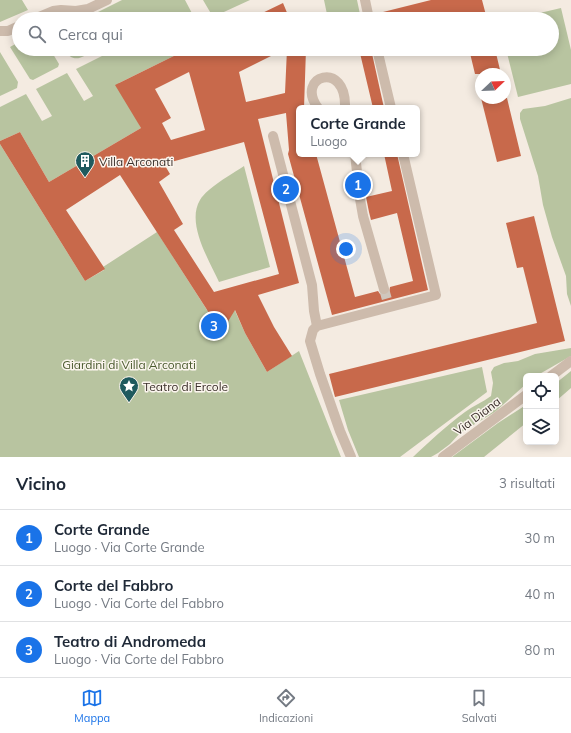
<!DOCTYPE html>
<html lang="it">
<head>
<meta charset="utf-8">
<style>
	:root { --surface:#fff; --page:#f2f2f3; --text:#1f2937; --muted:#747a83; --line:#e0e1e3; --accent:#1a73e8 }
	body { margin:0; font-family:Mulish,sans-serif; background:var(--page); color:var(--text) }
	.controls { position:absolute; right:12px; bottom:12px; display:grid; overflow:hidden; border-radius:6px; box-shadow:0 2px 10px #0003 }
	.controls button { width:36px; height:36px; display:grid; place-items:center; padding:0; border:0; border-bottom:1px solid var(--line); background:var(--surface); color:var(--text); font:20px sans-serif }
	.compass { position:absolute; left:475px; top:68px; width:36px; height:36px; border-radius:50%; background:var(--surface); box-shadow:0 2px 10px #0003; rotate:67deg }
	.you { position:absolute; left:346px; top:249px; width:14px; height:14px; margin:-10px; border:3px solid #fff; border-radius:50%; background:#1a73e8; box-shadow:0 0 0 6px #1a73e833 }
	.badge { display:grid; place-items:center; width:26px; height:26px; border-radius:50%; background:var(--accent); color:#fff; font-size:13px; font-weight:700 }
	.pin { position:absolute; translate:-50% -50%; border:2px solid #fff; box-shadow:0 1px 4px #0006 }
	.popup { position:absolute; left:296px; top:105px; width:124px; height:52px; box-sizing:border-box; display:grid; place-content:center; border-radius:6px; background:var(--surface); filter:drop-shadow(0 1px 3px #0005); font-size:13px; white-space:nowrap; color:var(--muted) }
	.popup b { font-size:15px; color:var(--text) }
	.popup::after { content:''; position:absolute; left:50%; top:100%; margin-left:-8px; border:8px solid transparent; border-top-color:var(--surface) }
	.list { margin:0; padding:0; list-style:none }
	h2 { display:flex; justify-content:space-between; align-items:center; height:52px; margin:0; padding:0 16px; font-size:17px }
	h2 small { font-size:13px; font-weight:400; color:var(--muted) }
	.list li { display:grid; grid-template-columns:26px 1fr auto; gap:12px; align-items:center; box-sizing:border-box; height:56px; padding:0 16px; border-top:1px solid var(--line) }
	.list b { display:block; font-size:15px; white-space:nowrap }
	.list p { margin:0; font-size:13px; white-space:nowrap; color:var(--muted) }
	.list em { font-size:13px; font-style:normal; color:var(--muted) }
	.icon { flex:none; width:22px; height:22px; fill:none; stroke:currentColor; stroke-width:2; stroke-linecap:round; stroke-linejoin:round }
	.map { position:relative; flex:none; width:571px; height:457px; overflow:hidden }
	.search { position:absolute; background:var(--surface); box-shadow:0 2px 10px #0003; left:12px; right:12px; top:12px; height:44px; display:flex; align-items:center; gap:10px; box-sizing:border-box; padding:0 14px; border-radius:22px; color:var(--muted); font-size:15px }
	.sheet { height:220px; background:var(--surface) }
	nav { display:flex; justify-content:space-around; align-items:center; box-sizing:border-box; height:56px; border-top:1px solid var(--line); background:var(--surface); font-size:11px; color:var(--muted) }
	nav a { display:grid; justify-items:center; gap:2px }
	nav .on { color:var(--accent) }
	.map>svg:first-child { display:block }
	.green { fill:#b8c4a0 }
	.building { fill:#c8694b; fill-rule:evenodd }
	.lines { fill:none; stroke-linecap:round; stroke-linejoin:round }
	.street-tunnel { stroke:#cfc6bd; stroke-width:10; stroke-dasharray:10 5; stroke-linecap:butt }
	.street { stroke:#cdbbac; stroke-width:10 }
	.labels { text-anchor:middle; dominant-baseline:central; stroke-width:3; stroke-linejoin:round; paint-order:stroke }
	.poi-label { font-size:12px; fill:#3b302b; stroke:#fbf5ee; text-anchor:start }
	.park-label { font-size:12px; fill:#4a5a2e; stroke:#fbf5ee }
	.street-label { font-size:12px; fill:#3b302b; stroke:#fbf5ee }
</style>
</head>
<body>
<div class="map">
<svg width="571" height="457" viewBox="0 0 571 457">
	<rect width="100%" height="100%" fill="#f4ebe1"/>
	<!-- green -->
	<path class="green" d="M0,0H22L28,10L0,22Z
		M122,0H185L195,19H84Z
		M203,0H250L213,17Z
		M324,0H357L361,19H328Z
		M561,8L571,50V84L518,97L506,49H552V19H514Z
		M19,42V49H50L59,64L58,67L33,80L30,79L10,47Z
		M64,49H97C83,56 74,66 64,49Z
		M106,49H188L119,83L141,128L49,182L20,132L0,141V107L26,94L42,121L52,116L36,89L67,73L84,101L93,96L76,69L108,53Z
		M0,52L18,82L17,88L0,96Z
		M571,98V306L567,294L566,276L552,237L543,205L538,176L520,119V113L523,109L545,106Z
		M0,144L85,281L104,270L103,267L157,232L207,310L231,302L245,333L267,372L299,351L341,457H0Z
		M244,166L270,267L219,282C209,260 186,223 200,200C208,187 231,175 244,166Z
		M571,348V356L536,376H526V384L495,412L460,433L450,444L438,453L431,457H413C430,441 446,426 465,412C473,406 483,402 491,396L493,383L491,372L494,367L504,363L518,361L535,354Z
		M482,367L487,392L400,457H359L348,430L339,400Z
		M571,371V388L556,401V383Z
		M526,405V423L484,457H452L498,423Z"/>
	<!-- building -->
	<path class="building" d="M431,0H482L487,19H375V14Z
		M283,3L288,15L278,19H250Z
		M188,49H285L239,72L246,102L285,93L287,49H306L304,108H299V154H316L355,297L378,291L380,294L385,295L389,293L390,287L413,281L397,213L371,220L369,212L366,197L392,191L384,154H397L428,290L332,315L288,154L289,150L286,113L258,119L299,283L258,295L274,327L292,356L267,372L245,333L235,310L221,333L214,335L208,331L206,324L211,316L120,175L66,210L105,269L85,281L0,144V141L20,132L49,182L141,128L115,85ZM189,72L205,130L171,140L162,123L171,118L155,89ZM244,142L279,274L214,292L174,230L183,224L159,182L170,174L164,164Z
		M359,49H371L384,108H373Z
		M469,49H495L501,74H475Z
		M481,98H507L521,156L497,162Z
		M534,216L565,341L335,397L329,374L537,323L523,267L517,268L506,223Z"/>
	<g class="lines">
		<!-- street-tunnel -->
		<path class="street-tunnel" d="M384,289L388,303"/>
		<!-- street -->
		<path class="street" d="M365,0L369,19
			M34,19L53,11L61,10L76,11L88,9L107,0
			M0,31H8L19,26
			M377,49L391,108
			M318,108C294,76 347,59 345,108
			M273,136L312,285L314,311L317,326
			M355,154L360,199L363,216L384,289
			M551,376L571,361
			M351,457L340,431L320,374L310,341L313,330L317,326L436,295L403,154
			M443,457L526,395"/>
	</g>
	<!-- icons -->
	<defs>
		<symbol id="building-pin" viewBox="-11 -11 22 30"><path d="M0 17L-7.5 6A9.5 9.5 0 1 1 7.5 6Z" fill="#1f5a5e" stroke="#fbf5ee"/><path d="M-4-6H4V6H1V3H-1V6H-4ZM-2.5-4.3h1.7v1.8h-1.7ZM.8-4.3h1.7v1.8H.8ZM-2.5-1h1.7V.8h-1.7ZM.8-1h1.7V.8H.8Z" fill="#fff"/></symbol>
		<symbol id="sight-pin" viewBox="-11 -11 22 30"><path d="M0 17L-7.5 6A9.5 9.5 0 1 1 7.5 6Z" fill="#1f5a5e" stroke="#fbf5ee"/><path d="M0-6L1.8-2.2L6-1.7L2.9 1.2L3.7 5.4L0 3.3L-3.7 5.4L-2.9 1.2L-6-1.7L-1.8-2.2Z" fill="#fff"/></symbol>
	</defs>
	<g fill-rule="evenodd">
		<use href="#building-pin" x="74" y="150" width="22" height="30"/>
		<use href="#sight-pin" x="118" y="375" width="22" height="30"/>
	</g>
	<g class="labels">
		<!-- poi labels -->
		<g class="poi-label">
			<text x="99" y="161">Villa Arconati</text>
			<text x="143" y="386">Teatro di Ercole</text>
		</g>
		<!-- park labels -->
		<g class="park-label">
			<text x="129" y="364">Giardini di Villa Arconati</text>
		</g>
		<!-- street labels -->
		<g class="street-label">
			<text transform="translate(477 416) rotate(-37)">Via Diana</text>
		</g>
	</g>
</svg>
<div class="controls">
<button><svg class="icon" aria-label="locate" viewBox="0 0 24 24"><circle cx="12" cy="12" r="6"/><path d="M12 2v4M12 18v4M2 12h4M18 12h4"/></svg></button>
<button><svg class="icon" aria-label="layers" viewBox="0 0 24 24"><path d="M12 4l9 5-9 5-9-5zM3 14l9 5 9-5"/></svg></button>
</div>
<svg class="compass" viewBox="-18 -18 36 36"><path d="M0-13l5 13h-10z" fill="#e53935"/><path d="M0 13l5-13h-10z" fill="#747a83"/></svg>
<div class="you"></div>
<div class="pin badge" style="left:358px;top:185px">1</div>
<div class="popup"><b>Corte Grande</b>Luogo</div>
<div class="pin badge" style="left:286px;top:189px">2</div>
<div class="pin badge" style="left:214px;top:326px">3</div>
<div class="search"><svg class="icon" aria-label="search" viewBox="0 0 24 24"><circle cx="10" cy="10" r="6"/><path d="M15 15l6 6"/></svg>Cerca qui</div>
</div>
<section class="sheet">
<h2>Vicino<small>3 risultati</small></h2>
<ul class="list">
<li><span class="badge">1</span><div><b>Corte Grande</b><p>Luogo · Via Corte Grande</p></div><em>30 m</em></li>
<li><span class="badge">2</span><div><b>Corte del Fabbro</b><p>Luogo · Via Corte del Fabbro</p></div><em>40 m</em></li>
<li><span class="badge">3</span><div><b>Teatro di Andromeda</b><p>Luogo · Via Corte del Fabbro</p></div><em>80 m</em></li>
</ul>
</section>
<nav>
<a class="on"><svg class="icon" aria-label="map" viewBox="0 0 24 24"><path d="M3 6l6-2 6 2 6-2v14l-6 2-6-2-6 2zM9 4v14M15 6v14"/></svg>Mappa</a>
<a><svg class="icon" aria-label="directions" viewBox="0 0 24 24"><path d="M12 3l9 9-9 9-9-9zM9 14v-3h6M13 9l2 2-2 2"/></svg>Indicazioni</a>
<a><svg class="icon" aria-label="saved" viewBox="0 0 24 24"><path d="M7 4h10v16l-5-4-5 4z"/></svg>Salvati</a>
</nav>
</body>
</html>
